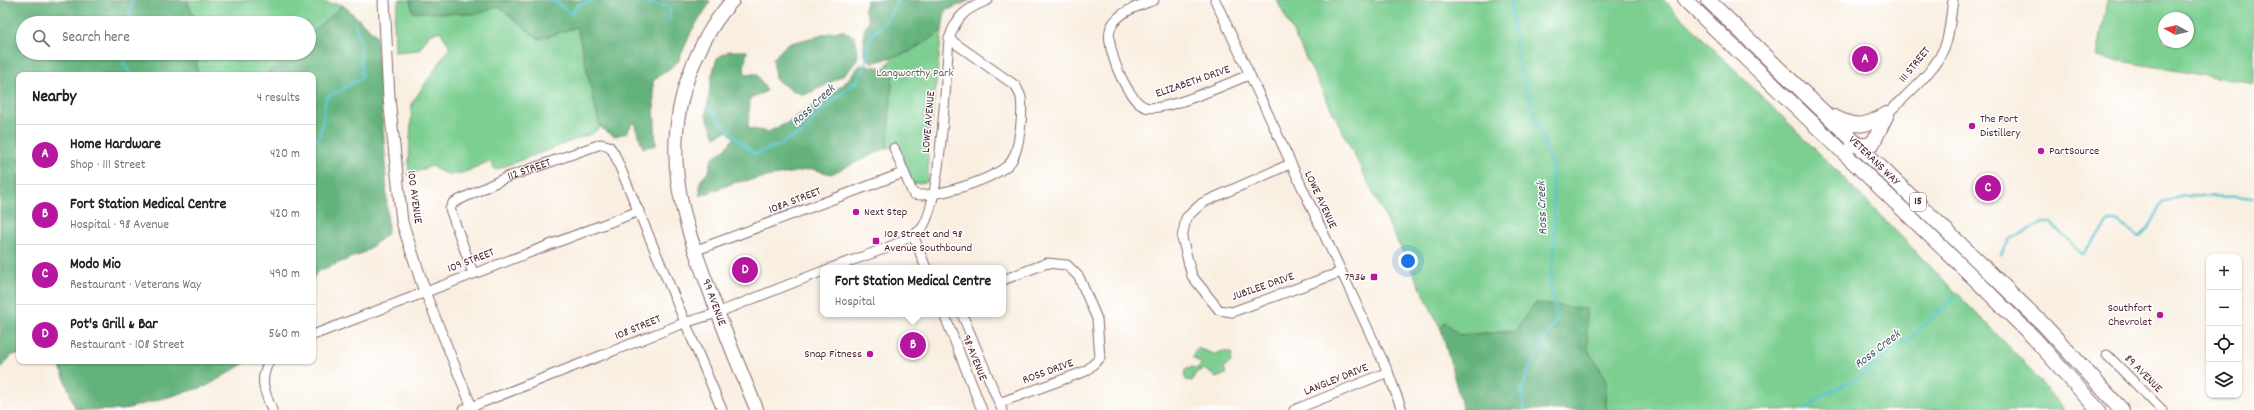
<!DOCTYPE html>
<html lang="en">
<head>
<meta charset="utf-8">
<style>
	:root { --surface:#fff; --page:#f2f2f2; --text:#202124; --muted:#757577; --line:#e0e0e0; --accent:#b5179e }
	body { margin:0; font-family:Dekko,sans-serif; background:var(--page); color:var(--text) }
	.controls { position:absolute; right:12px; bottom:12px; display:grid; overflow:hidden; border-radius:8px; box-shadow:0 1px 3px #0004 }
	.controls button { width:36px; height:36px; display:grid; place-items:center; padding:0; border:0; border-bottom:1px solid var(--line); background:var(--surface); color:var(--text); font:20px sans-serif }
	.compass { position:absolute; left:2158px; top:12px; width:36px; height:36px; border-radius:50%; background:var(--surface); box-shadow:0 1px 3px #0004; rotate:278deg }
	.you { position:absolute; left:1408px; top:261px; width:14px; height:14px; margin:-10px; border:3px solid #fff; border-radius:50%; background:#1a73e8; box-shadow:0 0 0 6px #1a73e833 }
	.badge { display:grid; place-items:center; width:26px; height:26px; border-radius:50%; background:var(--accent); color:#fff; font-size:13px; font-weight:700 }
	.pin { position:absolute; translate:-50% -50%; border:2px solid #fff; box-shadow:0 1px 4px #0006 }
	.popup { position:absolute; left:820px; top:265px; width:186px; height:52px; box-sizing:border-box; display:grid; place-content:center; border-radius:8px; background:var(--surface); filter:drop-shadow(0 1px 3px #0005); font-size:13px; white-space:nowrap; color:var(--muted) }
	.popup b { font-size:15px; color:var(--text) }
	.popup::after { content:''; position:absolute; left:50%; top:100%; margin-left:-8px; border:8px solid transparent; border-top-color:var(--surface) }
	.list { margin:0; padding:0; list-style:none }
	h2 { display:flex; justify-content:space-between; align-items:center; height:52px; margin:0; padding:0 16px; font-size:17px }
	h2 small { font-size:13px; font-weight:400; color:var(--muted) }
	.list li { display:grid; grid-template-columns:26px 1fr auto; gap:12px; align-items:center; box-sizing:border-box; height:60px; padding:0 16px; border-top:1px solid var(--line) }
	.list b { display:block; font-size:15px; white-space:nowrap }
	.list p { margin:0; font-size:13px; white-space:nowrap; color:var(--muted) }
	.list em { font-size:13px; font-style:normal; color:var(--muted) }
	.icon { flex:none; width:22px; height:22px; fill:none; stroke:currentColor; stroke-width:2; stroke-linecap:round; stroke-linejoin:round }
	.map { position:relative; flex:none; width:2254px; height:410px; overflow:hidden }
	.search { position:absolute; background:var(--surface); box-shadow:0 1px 3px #0004; left:16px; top:16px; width:300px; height:44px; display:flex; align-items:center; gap:10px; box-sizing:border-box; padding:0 14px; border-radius:22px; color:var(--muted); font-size:15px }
	.panel { position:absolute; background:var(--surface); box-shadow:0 1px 3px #0004; left:16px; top:72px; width:300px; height:292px; border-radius:8px }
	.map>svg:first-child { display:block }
	.green { fill:#7bcf91; stroke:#62775e; fill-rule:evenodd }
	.forest { fill:#64b27b; stroke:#576853 }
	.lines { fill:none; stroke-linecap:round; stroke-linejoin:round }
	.stream { stroke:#58c5d0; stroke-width:2.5 }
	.minor-casing { stroke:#87686b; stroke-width:11 }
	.tertiary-casing { stroke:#87686b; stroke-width:13 }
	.secondary-casing { stroke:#87686b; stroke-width:15 }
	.primary-casing { stroke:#87686b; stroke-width:16 }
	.minor { stroke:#fff; stroke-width:9 }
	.tertiary { stroke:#fff; stroke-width:11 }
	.secondary { stroke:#fff; stroke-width:13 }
	.primary { stroke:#fff; stroke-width:14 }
	.poi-dot { fill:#b5179e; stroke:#fff; stroke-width:1.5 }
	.labels { text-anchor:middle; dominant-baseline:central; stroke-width:3; stroke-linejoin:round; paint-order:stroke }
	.shield { fill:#fff; stroke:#80626b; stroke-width:1 }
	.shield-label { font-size:11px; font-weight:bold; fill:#4a1f2b }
	.street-label { font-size:12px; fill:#4a1f2b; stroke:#fff }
	.park-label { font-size:12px; fill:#5b5d4f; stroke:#fff }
	.poi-label { font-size:12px; fill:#4a1f2b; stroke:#fff; text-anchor:start }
	.water-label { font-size:13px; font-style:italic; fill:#4f5965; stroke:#fff }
</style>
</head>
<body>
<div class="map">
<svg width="2254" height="410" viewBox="0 0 2254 410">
	<rect width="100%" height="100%" fill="#fff"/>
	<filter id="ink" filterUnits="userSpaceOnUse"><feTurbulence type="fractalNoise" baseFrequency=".025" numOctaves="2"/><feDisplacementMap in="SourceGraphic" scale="8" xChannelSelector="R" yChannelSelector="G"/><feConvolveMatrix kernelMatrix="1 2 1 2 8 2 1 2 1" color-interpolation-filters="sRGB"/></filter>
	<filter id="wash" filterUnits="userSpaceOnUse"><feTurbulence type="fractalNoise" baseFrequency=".012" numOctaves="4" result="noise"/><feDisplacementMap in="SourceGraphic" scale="16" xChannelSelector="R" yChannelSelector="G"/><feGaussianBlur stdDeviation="0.9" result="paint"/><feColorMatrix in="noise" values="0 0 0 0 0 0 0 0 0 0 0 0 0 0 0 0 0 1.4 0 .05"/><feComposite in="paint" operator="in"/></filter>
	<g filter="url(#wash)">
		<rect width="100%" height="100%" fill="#f9efe1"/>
		<!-- green -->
		<path class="green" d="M187,0H303L343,5L309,35V23H196Z
			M399,0H410L413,12L477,14L499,6L539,39L577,27L600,127L593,133L495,170L490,161C468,170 453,183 432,166L408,175L412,103L450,47L440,31L429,35L419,50L395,52L394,20Z
			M1277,0H1664L1829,163L2021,359L2064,410H1606V378L1588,350L1535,303L1515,331L1459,335L1445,323L1441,329Z
			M2107,0H2254V84L2097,57ZM2164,18H2188V42H2164Z
			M942,31L928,153V182L911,184L895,147L887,148L893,74L885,68L893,57L909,52Z
			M197,53H289L265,75H197Z
			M1197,348L1214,354L1224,351L1232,353L1231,362L1224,367L1226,374L1216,378L1214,375L1204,369L1197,372L1192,381L1186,380L1184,375L1185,370L1192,367L1196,369L1202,364L1193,358L1194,352Z"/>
		<!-- forest -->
		<path class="forest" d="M0,0H187L196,23H23V53H197V75H19V354L12,355L0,369Z
			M410,0H709L710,3L692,30L678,62L653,81L656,145L643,148L633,121L627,133L614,136L600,127L577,27L539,39L499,7L477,14L413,12Z
			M867,0H971L945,11L942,31L909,52L872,63L864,55V30L869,20L864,9Z
			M343,5L376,35L385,154L388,233L365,252L317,272L313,279V75H265L289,53H309V35Z
			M842,30L855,37C856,42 858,50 858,55C855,74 820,88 804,95L791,90L775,79L773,59L787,44Z
			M729,51H747L744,68L745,74H757L767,91L750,98L748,128L768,132L787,123L843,85L860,65L885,68L893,74L887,148L831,174L812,169L733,183L700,196V181L709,171L712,158L726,148L734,138L727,131L715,137L706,115L712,75L717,58Z
			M1535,303L1586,309L1588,350L1606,378V410H1463L1441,329L1445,322L1459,335L1515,331Z
			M58,361H248L207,386L122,410H76Z"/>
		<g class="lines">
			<!-- stream -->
			<path class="stream" d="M548,0L557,2L561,7L572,14L579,4L596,0
				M630,0L670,7V21
				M1510,0L1519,65L1552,168L1555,243L1550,286L1557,318L1529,369L1521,393L1525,410
				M127,23L133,0
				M122,53L125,66L133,75
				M709,108L737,139L755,154L780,145L790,138L802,134L821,111L858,80L865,66L871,36L885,23L898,0
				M313,142L320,136L326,98L362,78L360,43L355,24
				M2001,254L2010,239L2042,223H2051L2082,255L2108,222H2118L2139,237L2150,226L2163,202L2183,196L2245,197L2254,199
				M1805,410L1824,395L1855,380L1913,336L1955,296"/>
		</g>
	</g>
	<g filter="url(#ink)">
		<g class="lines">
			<defs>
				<g id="minor">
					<path d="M1154,0C1139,6 1119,11 1111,27C1103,43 1127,101 1145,107C1164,113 1228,83 1249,75"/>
					<path d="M1215,0L1388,372L1402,410"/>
					<path d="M1887,114C1908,93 1939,69 1947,40C1950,27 1951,13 1953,0"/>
					<path d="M894,148L913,194C934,199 991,180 1008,165C1020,155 1023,112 1021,97C1020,94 1017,89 1016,86L949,39"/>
					<path d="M1290,164L1202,203L1186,218L1182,238L1192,276L1219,310L1232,312L1341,272"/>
					<path d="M913,235L926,268"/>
					<path d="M694,251L903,173"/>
					<path d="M831,268C854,259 903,245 920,230C941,212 946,71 949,39C957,15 966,9 988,0"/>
					<path id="s1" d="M473,273L450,209L453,203L505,178L601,144L609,146L614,153L722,410"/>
					<path d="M425,292L473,410"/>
					<path d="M944,314L982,410"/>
					<path d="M962,314L1002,410"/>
					<path d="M313,335L639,211"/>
					<path d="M2107,355L2162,410"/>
					<path d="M269,361C259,381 264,390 272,410"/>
					<path d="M999,403L1086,371L1100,358L1097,319L1079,277L1067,265L1047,263L1003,280"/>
					<path d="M463,410L684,323L717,313L823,271"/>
					<path d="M1294,410L1388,372"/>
				</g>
				<path id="tertiary" d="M384,0L389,98L402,222L425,292"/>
				<g id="secondary">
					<path id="s2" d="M733,0C715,19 702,43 692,67C660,147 680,213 709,289C724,330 740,370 757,410"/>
				</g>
				<g id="primary">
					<path d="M1685,0L1978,282L2033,337L2098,410"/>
					<path id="s3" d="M1708,0L2044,325L2122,410"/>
					<path d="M1834,117C1859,129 1865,126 1887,114"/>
					<path d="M1853,145H1866L1873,143L1887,114"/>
				</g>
			</defs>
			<!-- minor casing -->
			<use href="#minor" class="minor-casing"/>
			<!-- tertiary casing -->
			<use href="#tertiary" class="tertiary-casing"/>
			<!-- secondary casing -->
			<use href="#secondary" class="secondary-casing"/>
			<!-- primary casing -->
			<use href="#primary" class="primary-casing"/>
			<!-- minor -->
			<use href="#minor" class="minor"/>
			<!-- tertiary -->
			<use href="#tertiary" class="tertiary"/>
			<!-- secondary -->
			<use href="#secondary" class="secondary"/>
			<!-- primary -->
			<use href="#primary" class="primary"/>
		</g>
	</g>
	<!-- markers -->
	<g class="poi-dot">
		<circle cx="1972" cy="126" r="4"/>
		<circle cx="2041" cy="151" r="4"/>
		<circle cx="856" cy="212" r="4"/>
		<rect x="872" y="237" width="8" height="8" rx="2"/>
		<rect x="1370" y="273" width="8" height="8" rx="2"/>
		<circle cx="2160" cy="315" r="4"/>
		<circle cx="870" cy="354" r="4"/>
	</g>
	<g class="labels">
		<!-- shield labels -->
		<rect class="shield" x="1910" y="193" width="16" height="18" rx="3"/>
		<g class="shield-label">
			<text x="1918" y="202">15</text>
		</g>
		<!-- street labels -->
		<g class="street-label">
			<text transform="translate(1915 65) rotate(-51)">111 STREET</text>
			<text transform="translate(1193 82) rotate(-19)">ELIZABETH DRIVE</text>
			<text transform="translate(929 122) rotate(-85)">LOWE AVENUE</text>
			<text stroke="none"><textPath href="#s3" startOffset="231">VETERANS WAY</textPath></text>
			<text stroke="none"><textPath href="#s1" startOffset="158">112 STREET</textPath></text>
			<text transform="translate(414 197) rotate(82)">100 AVENUE</text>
			<text transform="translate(1320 200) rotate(65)">LOWE AVENUE</text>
			<text transform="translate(795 201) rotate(-21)">108A STREET</text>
			<text transform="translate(471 261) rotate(-21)">109 STREET</text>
			<text transform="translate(1263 287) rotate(-19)">JUBILEE DRIVE</text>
			<text stroke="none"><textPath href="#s2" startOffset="322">99 AVENUE</textPath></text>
			<text transform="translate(638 328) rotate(-22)">108 STREET</text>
			<text transform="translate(974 358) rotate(68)">98 AVENUE</text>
			<text transform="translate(1048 372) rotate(-20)">ROSS DRIVE</text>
			<text transform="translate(2143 374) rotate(45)">89 AVENUE</text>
			<text transform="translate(1336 380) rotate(-22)">LANGLEY DRIVE</text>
		</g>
		<!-- park labels -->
		<g class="park-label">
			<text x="915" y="73">Langworthy Park</text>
		</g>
		<!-- poi labels -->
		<g class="poi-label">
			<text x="1980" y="119">The Fort<tspan x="1980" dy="14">Distillery</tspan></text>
			<text x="2049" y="151">PartSource</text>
			<text x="864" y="212">Next Step</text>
			<text x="884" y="234">108 Street and 98<tspan x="884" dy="14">Avenue Southbound</tspan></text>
			<text x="1366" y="277" text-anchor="end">7936</text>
			<text x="2152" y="308" text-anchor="end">Southfort<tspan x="2152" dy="14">Chevrolet</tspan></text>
			<text x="862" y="354" text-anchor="end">Snap Fitness</text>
		</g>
		<!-- water labels -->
		<g class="water-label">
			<text transform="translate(814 106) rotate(-43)">Ross Creek</text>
			<text transform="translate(1543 208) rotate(-92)">Ross Creek</text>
			<text transform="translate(1878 350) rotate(-38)">Ross Creek</text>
		</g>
	</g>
</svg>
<div class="controls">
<button>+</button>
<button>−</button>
<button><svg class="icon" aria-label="locate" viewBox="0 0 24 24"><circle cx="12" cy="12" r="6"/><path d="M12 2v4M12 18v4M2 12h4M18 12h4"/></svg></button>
<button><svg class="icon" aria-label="layers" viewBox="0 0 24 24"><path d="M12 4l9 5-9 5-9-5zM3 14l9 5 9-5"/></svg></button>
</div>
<svg class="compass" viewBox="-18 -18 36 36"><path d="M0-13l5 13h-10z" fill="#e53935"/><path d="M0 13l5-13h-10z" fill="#757577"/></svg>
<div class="you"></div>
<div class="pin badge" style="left:1865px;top:59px">A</div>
<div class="pin badge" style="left:913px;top:345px">B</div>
<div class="popup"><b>Fort Station Medical Centre</b>Hospital</div>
<div class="pin badge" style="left:1988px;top:188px">C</div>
<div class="pin badge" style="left:745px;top:270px">D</div>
<div class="search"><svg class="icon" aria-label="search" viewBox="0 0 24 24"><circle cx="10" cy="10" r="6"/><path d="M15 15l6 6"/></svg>Search here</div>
<section class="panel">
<h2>Nearby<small>4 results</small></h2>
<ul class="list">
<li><span class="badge">A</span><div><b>Home Hardware</b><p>Shop · 111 Street</p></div><em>420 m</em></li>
<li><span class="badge">B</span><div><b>Fort Station Medical Centre</b><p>Hospital · 98 Avenue</p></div><em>420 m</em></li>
<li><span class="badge">C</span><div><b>Modo Mio</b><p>Restaurant · Veterans Way</p></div><em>490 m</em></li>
<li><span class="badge">D</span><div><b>Pot's Grill &amp; Bar</b><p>Restaurant · 108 Street</p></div><em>560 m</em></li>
</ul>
</section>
</div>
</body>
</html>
